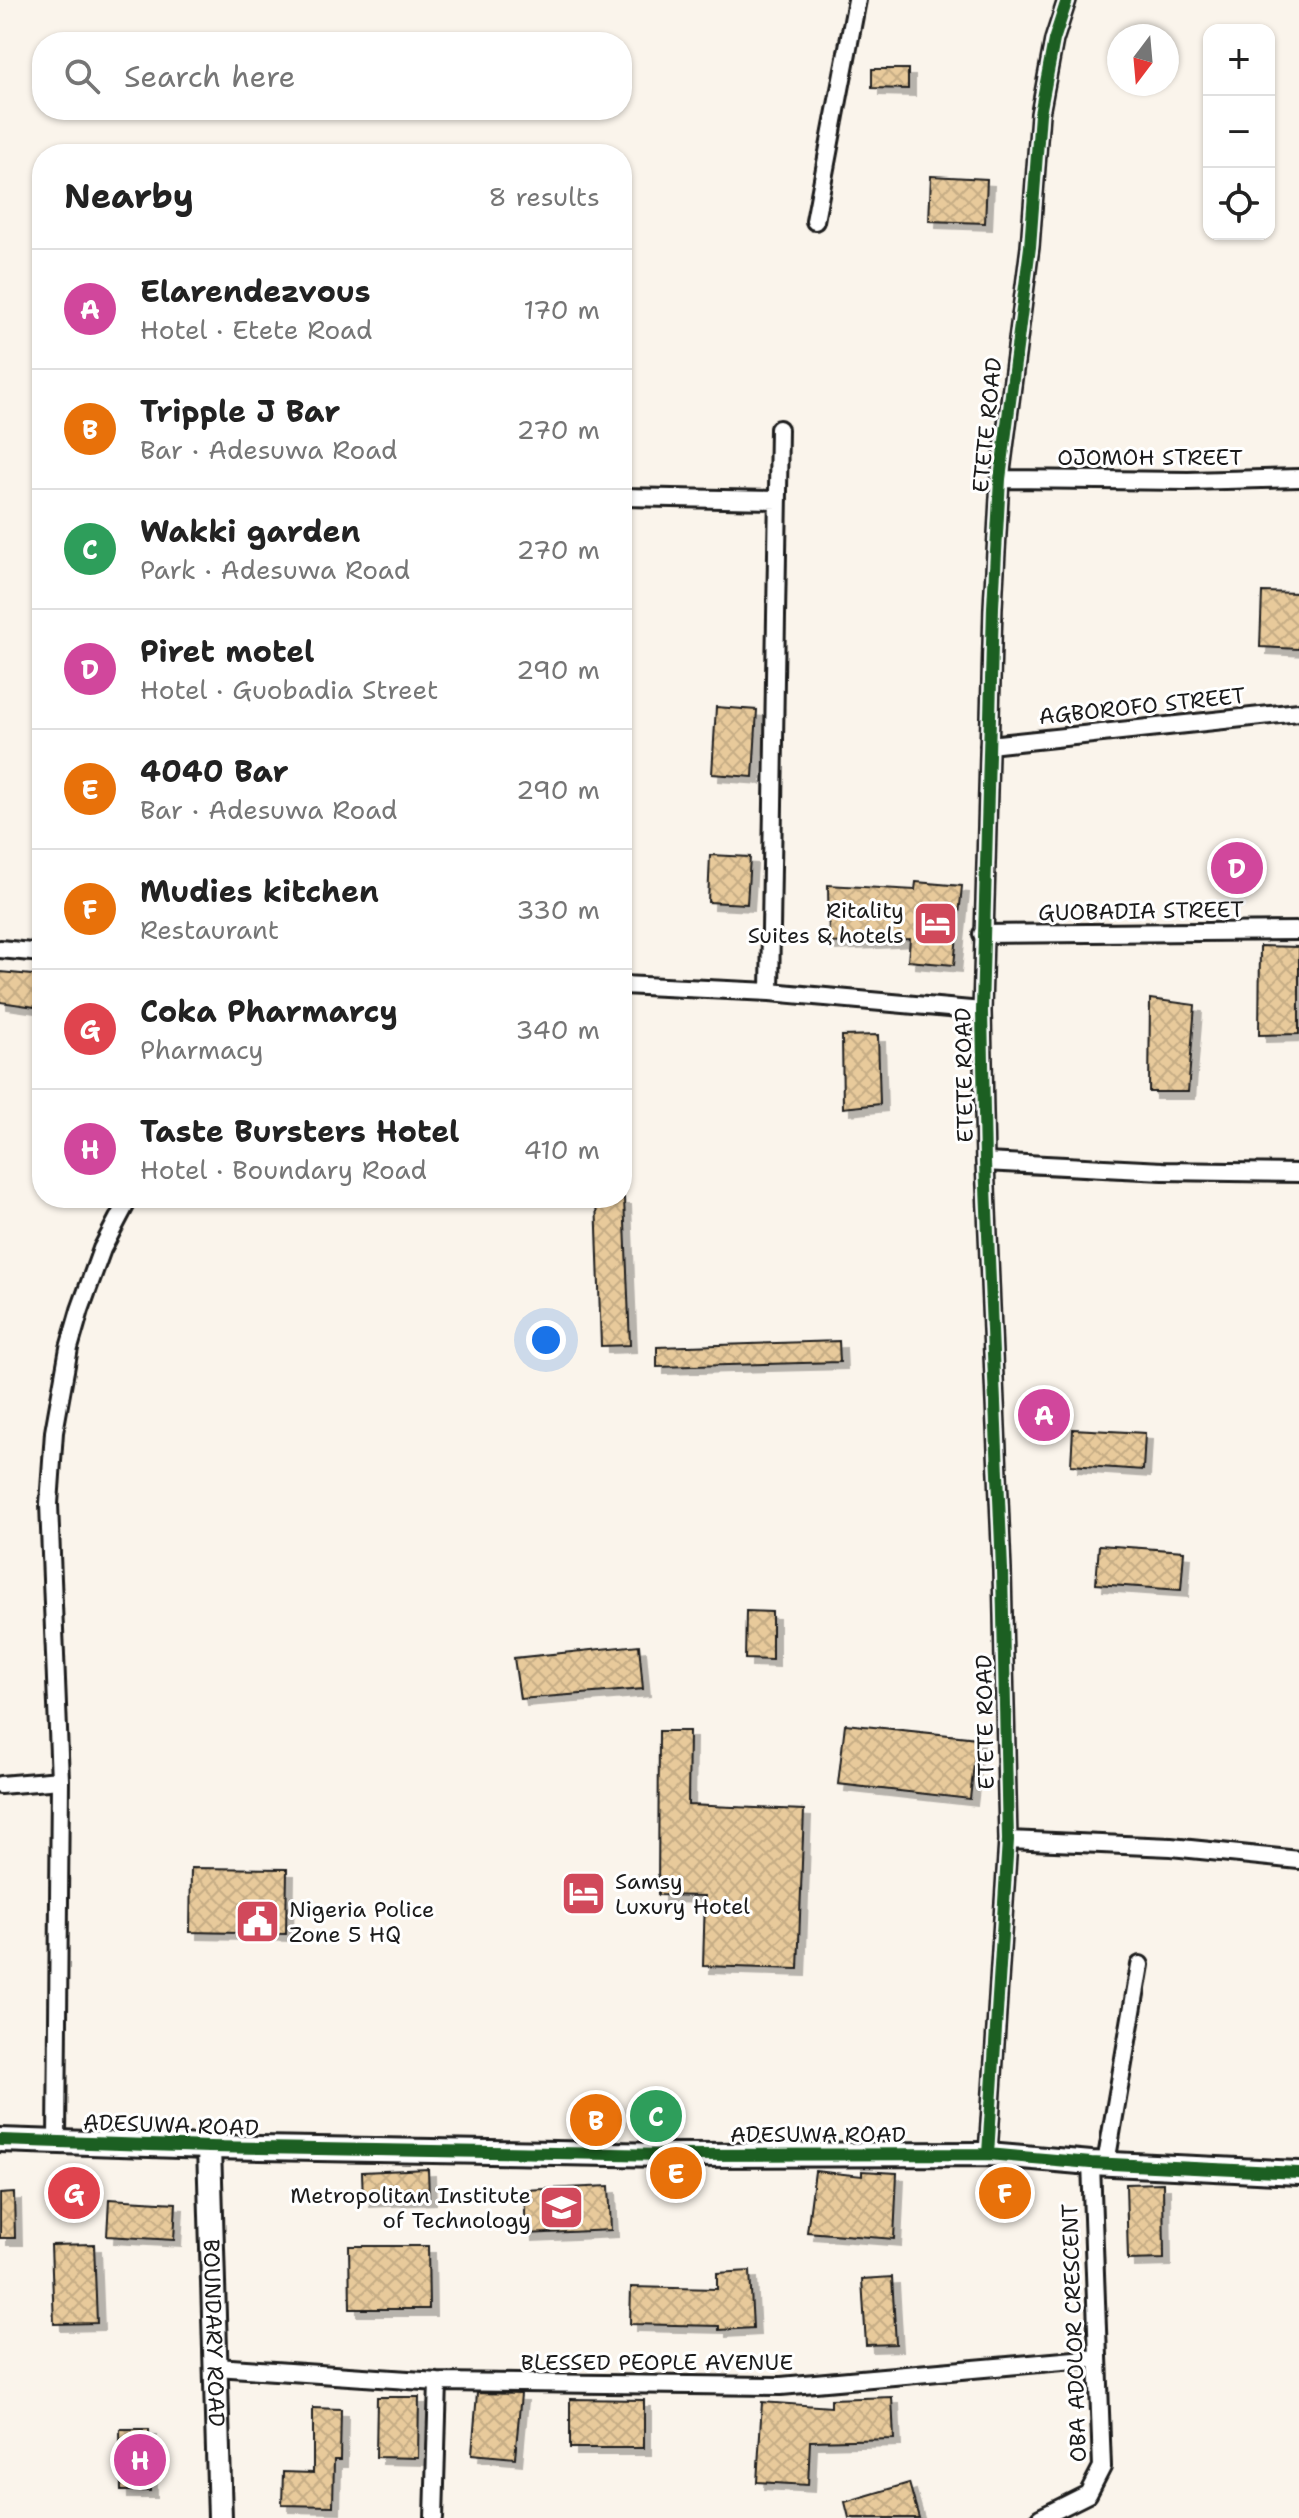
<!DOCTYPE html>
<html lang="en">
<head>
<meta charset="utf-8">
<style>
	:root { --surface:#fff; --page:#f2f2f2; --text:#222; --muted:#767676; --line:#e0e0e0; --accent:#d1495b }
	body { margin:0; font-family:"Shantell Sans",sans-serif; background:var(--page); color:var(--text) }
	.controls { position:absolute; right:24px; top:24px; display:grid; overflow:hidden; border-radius:16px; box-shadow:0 2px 6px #0004 }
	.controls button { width:72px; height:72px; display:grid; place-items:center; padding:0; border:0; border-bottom:2px solid var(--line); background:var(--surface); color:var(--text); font:40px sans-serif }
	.compass { position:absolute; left:1107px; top:24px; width:72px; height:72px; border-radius:50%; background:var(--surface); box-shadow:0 2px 6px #0004; rotate:196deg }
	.you { position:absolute; left:546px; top:1340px; width:28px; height:28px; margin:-20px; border:6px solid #fff; border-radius:50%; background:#1a73e8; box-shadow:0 0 0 12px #1a73e833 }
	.badge { display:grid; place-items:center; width:52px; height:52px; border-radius:50%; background:var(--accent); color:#fff; font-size:26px; font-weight:700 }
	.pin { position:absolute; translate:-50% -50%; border:4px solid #fff; box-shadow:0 2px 8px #0006 }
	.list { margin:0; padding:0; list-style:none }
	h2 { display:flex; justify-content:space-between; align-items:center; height:104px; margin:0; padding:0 32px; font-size:34px }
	h2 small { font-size:26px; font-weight:400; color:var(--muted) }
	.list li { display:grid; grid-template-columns:52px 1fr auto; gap:24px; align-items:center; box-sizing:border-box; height:120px; padding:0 32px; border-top:2px solid var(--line) }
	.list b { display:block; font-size:30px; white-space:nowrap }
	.list p { margin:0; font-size:26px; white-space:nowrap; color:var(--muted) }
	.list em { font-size:26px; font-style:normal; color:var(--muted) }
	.icon { flex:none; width:44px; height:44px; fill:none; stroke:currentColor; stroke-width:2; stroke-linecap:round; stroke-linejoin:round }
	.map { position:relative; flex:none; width:1299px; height:2518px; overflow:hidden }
	.search { position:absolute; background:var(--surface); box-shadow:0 2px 6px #0004; left:32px; top:32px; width:600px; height:88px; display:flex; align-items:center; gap:20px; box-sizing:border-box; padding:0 28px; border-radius:32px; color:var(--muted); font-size:30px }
	.panel { position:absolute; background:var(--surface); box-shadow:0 2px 6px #0004; left:32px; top:144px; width:600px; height:1064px; border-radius:32px }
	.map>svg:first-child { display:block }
	.building { fill:url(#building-cross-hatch); stroke:#1c1c1c; stroke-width:2; filter:url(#shadow) }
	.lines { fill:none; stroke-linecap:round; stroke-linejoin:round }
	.street-casing { stroke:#1c1c1c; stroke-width:22 }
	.secondary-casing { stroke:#1c1c1c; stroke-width:28 }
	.street { stroke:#fff; stroke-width:16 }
	.secondary { stroke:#fff; stroke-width:22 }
	.cycleway-casing { stroke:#fff; stroke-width:17 }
	.cycleway { stroke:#1b5e20; stroke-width:12 }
	.labels { text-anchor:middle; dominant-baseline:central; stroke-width:6; stroke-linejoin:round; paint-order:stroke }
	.street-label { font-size:22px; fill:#1c1c1c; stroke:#fff }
	.poi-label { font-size:22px; fill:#1c1c1c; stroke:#fff; text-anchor:end }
</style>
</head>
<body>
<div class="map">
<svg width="1299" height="2518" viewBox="0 0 1299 2518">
	<defs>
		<pattern id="building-cross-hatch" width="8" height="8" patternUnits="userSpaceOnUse" patternTransform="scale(2)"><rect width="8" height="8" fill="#e8ca9b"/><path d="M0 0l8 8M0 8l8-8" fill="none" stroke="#c6ad85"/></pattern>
		<filter id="shadow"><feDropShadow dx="7" dy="7" stdDeviation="0" flood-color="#0004"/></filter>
	</defs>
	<rect width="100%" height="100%" fill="#faf4eb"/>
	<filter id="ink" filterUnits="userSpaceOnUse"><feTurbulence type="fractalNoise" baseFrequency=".0125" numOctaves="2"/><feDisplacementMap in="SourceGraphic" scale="16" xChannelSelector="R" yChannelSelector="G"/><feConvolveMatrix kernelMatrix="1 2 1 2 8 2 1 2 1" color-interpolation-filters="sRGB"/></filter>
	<g filter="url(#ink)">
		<!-- building -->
		<path class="building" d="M872,69H908V89L872,88Z
			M931,176L987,179L985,223L929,221Z
			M1262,592L1299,593V649L1260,647Z
			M716,707L757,710L753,777L712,774Z
			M710,855L750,857L747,904L708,902Z
			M916,882L962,886L954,965L908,961L910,939L829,943L828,885L915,890Z
			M1260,946L1299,947V1034L1259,1035Z
			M0,972L42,976V1008L0,1002Z
			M1150,999L1195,1005L1188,1092H1149Z
			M878,1035L880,1104L843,1108L842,1036Z
			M596,1198H624L630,1345L601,1346Z
			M839,1341L840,1362L657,1367V1347Z
			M1073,1429L1145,1433L1143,1470L1071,1465Z
			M1099,1545L1184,1551L1181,1590L1096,1584Z
			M746,1611L772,1612V1660L745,1659Z
			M639,1645L643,1689L520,1699L514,1658Z
			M845,1724L977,1738L970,1799L838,1784Z
			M659,1731H689L688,1805L804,1810L798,1969L703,1966L705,1896L658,1895Z
			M191,1868L287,1869L286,1934L190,1932Z
			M428,2169L429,2197L363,2200L362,2172Z
			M815,2171L862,2176V2171L897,2173L894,2239L807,2232Z
			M1163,2183L1164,2259L1128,2260L1126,2184Z
			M609,2186L611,2230L526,2234L524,2190Z
			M14,2193L15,2238H0V2194Z
			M109,2199L176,2203L174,2240L107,2236Z
			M94,2244L97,2323L54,2324L51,2245Z
			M349,2246H428L429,2309H350Z
			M750,2271L753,2328L719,2330V2326L630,2324L631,2287L717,2289V2273Z
			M892,2277L896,2344L866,2345L862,2279Z
			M477,2393L521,2394L515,2458L472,2454Z
			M377,2397H419L418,2458L376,2457Z
			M892,2397L894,2439L810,2441L808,2485L757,2482L762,2402L831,2407V2399Z
			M570,2399L644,2400V2448H570Z
			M313,2408L341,2409L340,2460H334L333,2506L282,2505L283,2472L313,2473Z
			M120,2429H149L150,2491H121Z
			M909,2483L919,2518H849L845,2502Z"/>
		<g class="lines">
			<defs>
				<path id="street" d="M815,221L857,0
					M1000,479L1188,481L1299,478
					M622,497L778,500
					M989,745L1299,712
					M982,934L1299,931
					M0,949L42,953
					M622,985L770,992L982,1011
					M770,992L779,429
					M985,1162L1163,1171L1299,1173
					M0,1785L60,1780
					M1008,1840L1171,1847L1299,1860
					M57,2141L60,1780L49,1504L54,1432L69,1348L80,1310L102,1249L129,1198
					M988,2154L1008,1840L1002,1570L985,1162L982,1011L993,607L1000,479L1030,247L1040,114L1054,40L1067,0
					M1106,2163L1140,1965
					M216,2367L438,2382L781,2386L1097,2358
					M434,2518L438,2382
					M1040,2518L1088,2494L1102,2467L1091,2163"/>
				<g id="secondary">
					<path d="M0,2140L209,2147L667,2155L988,2154L1091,2163L1299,2173"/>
					<path id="s1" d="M209,2147L220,2518"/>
				</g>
			</defs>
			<!-- street casing -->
			<use href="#street" class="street-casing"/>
			<!-- secondary casing -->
			<use href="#secondary" class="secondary-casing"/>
			<!-- street -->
			<use href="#street" class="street"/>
			<!-- secondary -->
			<use href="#secondary" class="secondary"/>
			<defs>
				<path id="cycleway" d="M0,2140L209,2147L667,2155L988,2154L1091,2163L1299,2173
					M988,2154L1008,1840L1002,1570L985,1162L982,1011L993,607L1000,479L1030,247L1040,114L1054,40L1067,0"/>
			</defs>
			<!-- cycleway casing -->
			<use href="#cycleway" class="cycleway-casing"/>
			<!-- cycleway -->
			<use href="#cycleway" class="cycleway"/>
		</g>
	</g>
	<!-- icons -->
	<defs>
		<symbol id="hotel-square" viewBox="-11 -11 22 22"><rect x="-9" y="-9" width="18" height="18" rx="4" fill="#d1495b" stroke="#fff"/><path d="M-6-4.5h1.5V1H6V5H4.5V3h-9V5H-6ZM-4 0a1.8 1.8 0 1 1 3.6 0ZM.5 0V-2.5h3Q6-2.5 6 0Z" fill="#fff"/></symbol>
		<symbol id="civic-square" viewBox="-11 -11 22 22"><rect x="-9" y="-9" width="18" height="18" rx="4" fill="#d1495b" stroke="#fff"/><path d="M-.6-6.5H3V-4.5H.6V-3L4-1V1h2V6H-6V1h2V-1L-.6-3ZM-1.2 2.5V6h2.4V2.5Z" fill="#fff"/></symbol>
		<symbol id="school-square" viewBox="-11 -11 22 22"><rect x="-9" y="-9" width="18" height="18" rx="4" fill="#d1495b" stroke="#fff"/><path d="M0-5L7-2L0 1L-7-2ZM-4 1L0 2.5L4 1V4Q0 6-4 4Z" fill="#fff"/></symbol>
	</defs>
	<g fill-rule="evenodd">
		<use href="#hotel-square" x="910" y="898" width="51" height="51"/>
		<use href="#hotel-square" x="558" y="1868" width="51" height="51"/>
		<use href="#civic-square" x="232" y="1896" width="51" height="51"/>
		<use href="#school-square" x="536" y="2182" width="51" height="51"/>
	</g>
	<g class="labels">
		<!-- street labels -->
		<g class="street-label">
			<text transform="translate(987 425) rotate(-84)">ETETE ROAD</text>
			<text x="1150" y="457">OJOMOH STREET</text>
			<text transform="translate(1142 706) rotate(-6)">AGBOROFO STREET</text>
			<text transform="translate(1141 911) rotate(-1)">GUOBADIA STREET</text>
			<text transform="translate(964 1075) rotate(-91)">ETETE ROAD</text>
			<text transform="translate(985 1722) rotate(-91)">ETETE ROAD</text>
			<text transform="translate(171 2125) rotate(2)">ADESUWA ROAD</text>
			<text x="818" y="2134">ADESUWA ROAD</text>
			<text stroke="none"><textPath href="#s1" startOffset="186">BOUNDARY ROAD</textPath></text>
			<text transform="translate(1074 2333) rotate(-92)">OBA ADOLOR CRESCENT</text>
			<text x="657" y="2362">BLESSED PEOPLE AVENUE</text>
		</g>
		<!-- poi labels -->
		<g class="poi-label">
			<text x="904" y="910">Ritality<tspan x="904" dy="25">Suites &amp; hotels</tspan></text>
			<text x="615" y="1881" text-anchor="start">Samsy<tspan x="615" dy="25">Luxury Hotel</tspan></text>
			<text x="289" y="1909" text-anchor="start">Nigeria Police<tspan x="289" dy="25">Zone 5 HQ</tspan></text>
			<text x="531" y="2195">Metropolitan Institute<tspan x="531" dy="25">of Technology</tspan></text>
		</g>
	</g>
</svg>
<div class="controls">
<button>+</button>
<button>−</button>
<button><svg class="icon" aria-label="locate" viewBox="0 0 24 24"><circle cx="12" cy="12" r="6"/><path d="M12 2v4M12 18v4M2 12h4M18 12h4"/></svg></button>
</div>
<svg class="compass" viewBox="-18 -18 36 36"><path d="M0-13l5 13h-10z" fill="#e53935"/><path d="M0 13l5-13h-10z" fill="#767676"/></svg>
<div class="you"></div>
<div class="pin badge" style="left:1044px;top:1415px;background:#d1479c">A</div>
<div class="pin badge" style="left:596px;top:2120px;background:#e8710a">B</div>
<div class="pin badge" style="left:656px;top:2116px;background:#2e9e5b">C</div>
<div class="pin badge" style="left:1237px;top:868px;background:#d1479c">D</div>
<div class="pin badge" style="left:676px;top:2173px;background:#e8710a">E</div>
<div class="pin badge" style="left:1005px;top:2193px;background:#e8710a">F</div>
<div class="pin badge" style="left:74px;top:2193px;background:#e0444e">G</div>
<div class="pin badge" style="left:140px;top:2460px;background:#d1479c">H</div>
<div class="search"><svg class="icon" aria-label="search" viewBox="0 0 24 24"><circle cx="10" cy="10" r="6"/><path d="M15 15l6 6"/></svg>Search here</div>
<section class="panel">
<h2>Nearby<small>8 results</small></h2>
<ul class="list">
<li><span class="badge" style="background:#d1479c">A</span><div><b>Elarendezvous</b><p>Hotel · Etete Road</p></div><em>170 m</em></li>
<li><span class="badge" style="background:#e8710a">B</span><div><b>Tripple J Bar</b><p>Bar · Adesuwa Road</p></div><em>270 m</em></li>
<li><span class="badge" style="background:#2e9e5b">C</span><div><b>Wakki garden</b><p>Park · Adesuwa Road</p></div><em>270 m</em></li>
<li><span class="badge" style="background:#d1479c">D</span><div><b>Piret motel</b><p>Hotel · Guobadia Street</p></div><em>290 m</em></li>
<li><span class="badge" style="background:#e8710a">E</span><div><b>4040 Bar</b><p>Bar · Adesuwa Road</p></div><em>290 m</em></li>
<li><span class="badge" style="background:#e8710a">F</span><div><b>Mudies kitchen</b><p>Restaurant</p></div><em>330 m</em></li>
<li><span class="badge" style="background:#e0444e">G</span><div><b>Coka Pharmarcy</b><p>Pharmacy</p></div><em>340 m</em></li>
<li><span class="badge" style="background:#d1479c">H</span><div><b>Taste Bursters Hotel</b><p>Hotel · Boundary Road</p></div><em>410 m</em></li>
</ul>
</section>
</div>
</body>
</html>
